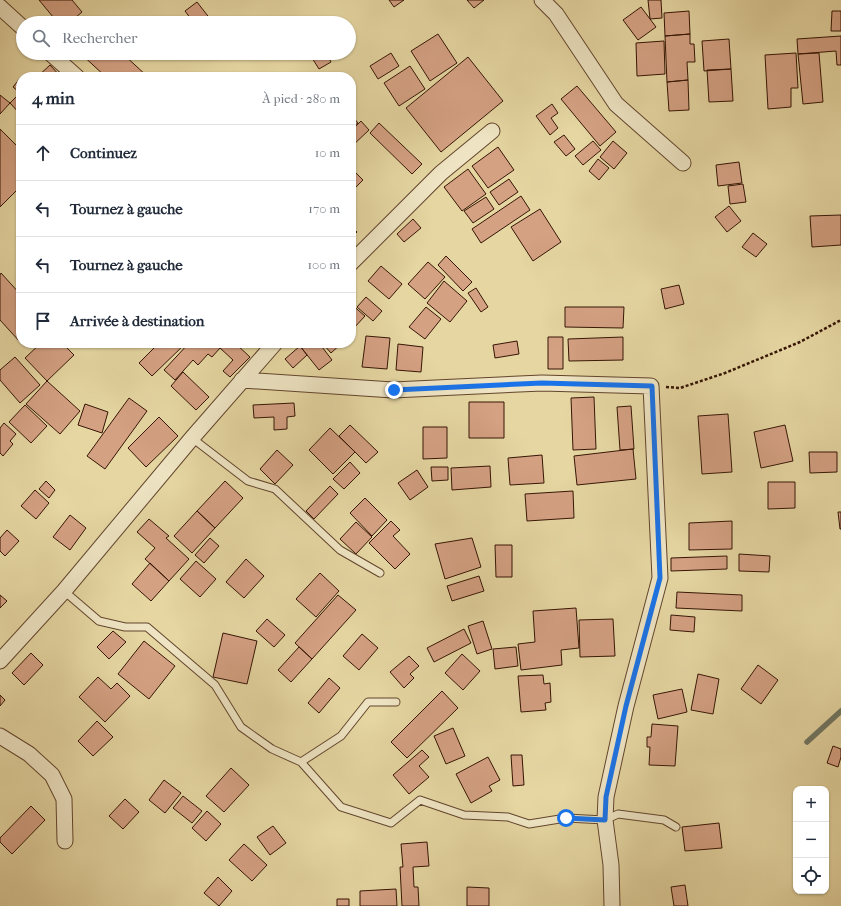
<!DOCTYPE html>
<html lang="fr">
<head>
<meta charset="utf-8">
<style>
	:root { --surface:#fff; --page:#f2f2f3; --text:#1f2937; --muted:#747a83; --line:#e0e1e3 }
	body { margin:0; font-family:"IM FELL French Canon",serif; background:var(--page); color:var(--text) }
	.controls { position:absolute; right:12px; bottom:12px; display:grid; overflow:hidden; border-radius:8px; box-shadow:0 1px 3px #0004 }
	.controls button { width:36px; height:36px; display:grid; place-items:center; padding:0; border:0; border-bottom:1px solid var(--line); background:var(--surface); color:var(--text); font:20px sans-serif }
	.stop { position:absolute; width:12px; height:12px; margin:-9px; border:3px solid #1a73e8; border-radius:50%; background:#fff }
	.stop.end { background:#1a73e8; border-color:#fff; box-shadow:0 1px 4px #0008 }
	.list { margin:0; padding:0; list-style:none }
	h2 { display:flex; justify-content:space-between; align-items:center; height:52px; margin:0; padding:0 16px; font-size:17px }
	h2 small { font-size:13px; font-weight:400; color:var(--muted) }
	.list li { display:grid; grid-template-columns:26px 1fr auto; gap:12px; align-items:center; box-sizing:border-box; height:56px; padding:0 16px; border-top:1px solid var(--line) }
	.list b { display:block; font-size:15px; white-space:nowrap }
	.list em { font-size:13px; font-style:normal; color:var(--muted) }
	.icon { flex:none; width:22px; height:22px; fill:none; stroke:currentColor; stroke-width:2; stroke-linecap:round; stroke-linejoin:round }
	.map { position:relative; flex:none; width:841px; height:906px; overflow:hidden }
	.search { position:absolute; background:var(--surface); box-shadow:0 1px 3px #0004; left:16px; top:16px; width:340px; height:44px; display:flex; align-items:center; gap:10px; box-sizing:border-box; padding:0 14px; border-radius:22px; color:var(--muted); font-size:15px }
	.panel { position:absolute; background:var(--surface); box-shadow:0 1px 3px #0004; left:16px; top:72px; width:340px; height:276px; border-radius:16px }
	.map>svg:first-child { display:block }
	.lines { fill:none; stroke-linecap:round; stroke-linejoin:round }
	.stream { stroke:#707763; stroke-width:5.5 }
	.building { fill:#d4a183; stroke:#361504 }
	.service-casing { stroke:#62452c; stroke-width:9 }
	.minor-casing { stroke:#62452c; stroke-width:17 }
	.path { stroke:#361504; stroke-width:2.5; stroke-dasharray:3 2; stroke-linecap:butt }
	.service { stroke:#eee4c3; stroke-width:7 }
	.minor { stroke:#eee4c3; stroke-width:15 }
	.route { stroke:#1a73e8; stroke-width:5 }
</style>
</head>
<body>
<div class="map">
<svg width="841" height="906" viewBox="0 0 841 906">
	<rect width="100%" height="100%" fill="#e5d6a2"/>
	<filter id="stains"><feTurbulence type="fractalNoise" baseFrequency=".005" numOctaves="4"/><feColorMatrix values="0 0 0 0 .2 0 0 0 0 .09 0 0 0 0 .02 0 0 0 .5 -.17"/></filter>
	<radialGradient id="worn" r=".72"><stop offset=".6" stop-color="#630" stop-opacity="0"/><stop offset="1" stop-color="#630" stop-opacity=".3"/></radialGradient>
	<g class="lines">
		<!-- stream -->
		<path class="stream" d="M807,742L841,711"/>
	</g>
	<!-- building -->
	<path class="building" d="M39,0H72L82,12L69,23H58Z
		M389,0H404L394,7Z
		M467,0H484L474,8Z
		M648,0H661L662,18L650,19Z
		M197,2L211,20L207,23H194L185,11Z
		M641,7L656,27L638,40L623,20Z
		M689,11L690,34L665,36L664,13Z
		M832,11H841V31H831Z
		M83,16L91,23H77Z
		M438,34L457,63L430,81L411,51Z
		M690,34V44H694L695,62H687L688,80L667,82L665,36Z
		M841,36V65H837L836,51L798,54L797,39Z
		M729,39L731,69L704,71L702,41Z
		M664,41L665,74L637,76L636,43Z
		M80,53H122L148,77H106Z
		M309,53H326L331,62L319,69Z
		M391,53L399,66L378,79L370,66Z
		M796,53L798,88H791V107L768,109L765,55Z
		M819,53L823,102L803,104L798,54Z
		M468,57L503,101L441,152L406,108Z
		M50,65L61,77H37Z
		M410,66L425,89L399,106L384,83Z
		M731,69L733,101L709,102L707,70Z
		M21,77V91L19,92L13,87Z
		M688,80L689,110L669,111L667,82Z
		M577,86L616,132L600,146L561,99Z
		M21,92V115L10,103Z
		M0,95L10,103L0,114Z
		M552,104L558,113L551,118L558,128L550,135L536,116Z
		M351,115L358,123L351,128Z
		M361,121L369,130L351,147V131Z
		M379,123L422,164L412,174L370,133Z
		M0,129L21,150V186L0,207Z
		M564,135L575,149L566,156L554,142Z
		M593,141L601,150L583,165L575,156Z
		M613,141L627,153L614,169L600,157Z
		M498,147L514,170L488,188L472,166Z
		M598,159L609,168L599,180L589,171Z
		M739,162L742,183L718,186L716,165Z
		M351,168L363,180L351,192Z
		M468,169L486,194L462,211L444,187Z
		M509,179L518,192L499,205L490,192Z
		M743,184L746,202L730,204L728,186Z
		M521,196L530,210L481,243L472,229Z
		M486,197L494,209L473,223L464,211Z
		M729,206L741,221L727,232L715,217Z
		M540,209L561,242L533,261L511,227Z
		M841,215V245L812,247L810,216Z
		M413,219L421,228L404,242L397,234Z
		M351,226L357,232L351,238Z
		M753,233L767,244L756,257L742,247Z
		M446,256L472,282L463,291L438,265Z
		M428,262L445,277L425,299L408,284Z
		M381,266L402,284L389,299L368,281Z
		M1,273L21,295L20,342L0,320V275Z
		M444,281L467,301L450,322L427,303Z
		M679,285L684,304L665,309L661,289Z
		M476,288L488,307L481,312L468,293Z
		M366,297L382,311L373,321L357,307Z
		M351,304L365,316L353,329L351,327Z
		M426,307L441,319L425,339L409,327Z
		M565,307H624L623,328L565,327Z
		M366,336L390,338L387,369L362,367Z
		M548,337H563V369H548Z
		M623,337V360L569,361L568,339Z
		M517,341L519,354L495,358L493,345Z
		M41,343H62L74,355L47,381L25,358Z
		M159,343H186L152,376L139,363Z
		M189,343H235L250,357L230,377L223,371L233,360L220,348L212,357L208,354L198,365L193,360L175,380L164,370Z
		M303,343H319L332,360L319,370L300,346Z
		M322,343H342L331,353Z
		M398,344L423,347L421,372L396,370Z
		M300,346L307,355L293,368L285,359Z
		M15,357L40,385L20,403L0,380V370Z
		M183,372L209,397L196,410L171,386Z
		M47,381L80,411L60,434L26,404Z
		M594,397L596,449L573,450L571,398Z
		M129,398L147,411L105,469L87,456Z
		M469,402H504V438H469Z
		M294,403L295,416L287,417V429L274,430V417L254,418L253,405Z
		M85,404L108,412L102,433L78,425Z
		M25,405L47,426L31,443L9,422Z
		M631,406L634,449L620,450L617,407Z
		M728,414L732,472L702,474L698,416Z
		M159,417L178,436L146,467L128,448Z
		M4,423L16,434L10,441L13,444L3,456L0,453V428Z
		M350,425L378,452L366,463L339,436Z
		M785,425L793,461L761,468L754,432Z
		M423,427H447V458L423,459Z
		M330,428L355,452L333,474L309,450Z
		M633,449L636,479L577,485L574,456Z
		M277,450L293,465L275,484L260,469Z
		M809,452H837V472L810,473Z
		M542,455L544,483L510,485L508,458Z
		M350,462L360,473L344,489L333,479Z
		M490,466L491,487L452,490L451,468Z
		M431,467H448V480L432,481Z
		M417,470L428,487L410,500L398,483Z
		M46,481L55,490L49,498L39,489Z
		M225,481L243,498L215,528L197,511Z
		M768,482H795V508L768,509Z
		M330,486L338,494L314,519L306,511Z
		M35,490L49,503L36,519L21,506Z
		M573,491L574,518L527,521L525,494Z
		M365,498L387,520L372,536L350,513Z
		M197,511L215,528L192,553L174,536Z
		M838,512H841V529H840Z
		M70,515L86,528L70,550L53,537Z
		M149,519L169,536L166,538L189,559L169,581L145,559L155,548L137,532Z
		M391,521L400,530L393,536L410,554L395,569L369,543Z
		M732,521V549L689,550V523Z
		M356,522L372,537L356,554L340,539Z
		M7,530L19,541L5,556L0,551V538Z
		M210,538L219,546L204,563L195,555Z
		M472,538L481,567L445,579L435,544Z
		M495,545H512V577H496Z
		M739,554L770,556L769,572L739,571Z
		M727,556V569L671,571V558Z
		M246,559L264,576L244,598L226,582Z
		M196,561L216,579L200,597L180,579Z
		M150,563L169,581L151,601L132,584Z
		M320,573L339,591L316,617L296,599Z
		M479,576L484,591L452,601L447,586Z
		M677,592L742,595V611L676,608Z
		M0,595L7,601L0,608Z
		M338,595L356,610L312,659L295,643Z
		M576,608L579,648L561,650L562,665L521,670L518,644L535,642L533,611Z
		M671,615L695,617L694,632L670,630Z
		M267,619L285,635L274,647L256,631Z
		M613,619L615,656L580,657L579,620Z
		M483,621L492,649L477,654L468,626Z
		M464,629L471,643L434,662L427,648Z
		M113,631L126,642L109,659L97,647Z
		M223,633L257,641L247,684L213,677Z
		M362,634L378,648L359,670L343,656Z
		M144,641L175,666L149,699L118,674Z
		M299,647L312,659L291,682L278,670Z
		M516,647L518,666L495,669L493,649Z
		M31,653L43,665L24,685L12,673Z
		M462,654L480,671L463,690L445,673Z
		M409,656L419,666L410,674L414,678L404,688L390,672Z
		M758,665L778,680L761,704L741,689Z
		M698,674L719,679L713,714L691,710Z
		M543,675L544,684L550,683L551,702L545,703L546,710L521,712L518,676Z
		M98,677L111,689L117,683L130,696L105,722L79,697Z
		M329,678L340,688L319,713L308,703Z
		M682,689L687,712L658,719L653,695Z
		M442,691L458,708L407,758L391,742Z
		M0,695L5,700L0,706Z
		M97,721L113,737L93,756L78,741Z
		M652,724L678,726L675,766L649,765L650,747H647V737H651Z
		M453,728L465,756L446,764L434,736Z
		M833,746L841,749V757L838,767L827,763Z
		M422,750L429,757L419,766L429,777L409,794L393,775Z
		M511,755H522L524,785L513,786Z
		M488,757L500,780L489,786L492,791L471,803L456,774Z
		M231,768L249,785L224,812L206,796Z
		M164,780L181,793L165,813L149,800Z
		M183,796L202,811L192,823L173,808Z
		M125,799L139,812L123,829L109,816Z
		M31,806L45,820L12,854L0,842V838Z
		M207,811L221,824L206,841L192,828Z
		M719,823L722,848L685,851L682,827Z
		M273,826L286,843L270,855L257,837Z
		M427,842L429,866L413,867L414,887H418L419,906H402L400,867H403L401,844Z
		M244,844L267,865L252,881L229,860Z
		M218,877L232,891L219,906L204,893Z
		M685,885L688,906H674L671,887Z
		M467,887L489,888V906H467Z
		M396,889L397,906H360V891Z
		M337,899H349V906H337Z"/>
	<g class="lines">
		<defs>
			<path id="service" d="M192,438L248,481L275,489L340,550L380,573
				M64,591L99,621L125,627H147L215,685L241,727L272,749L301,762L341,807L391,823L420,800L464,815L508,817L529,824L566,818L605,820L618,814L664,820L676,827
				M301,762L341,736L368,702H396"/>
			<path id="minor" d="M542,0L556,14L616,104L683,163
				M0,7L23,28
				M50,53L77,77
				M351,263L441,173L492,131
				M242,380L393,390L542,383L651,386L660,578L626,706L606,797L605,820L611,865L612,906
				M0,661L64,591L192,438L275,343
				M0,736L29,754L52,775L64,799L65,841"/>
		</defs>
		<!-- service casing -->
		<use href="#service" class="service-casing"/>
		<!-- minor casing -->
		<use href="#minor" class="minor-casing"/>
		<!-- path -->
		<path class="path" d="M666,387L680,388L725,373L800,342L841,320"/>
		<!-- service -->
		<use href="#service" class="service"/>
		<!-- minor -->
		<use href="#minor" class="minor"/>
	</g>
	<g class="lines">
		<!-- route -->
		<path class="route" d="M394,390L542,383L652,386L660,578L626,706L606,797L605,820L566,818"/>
	</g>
	<rect width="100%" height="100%" filter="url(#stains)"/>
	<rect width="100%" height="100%" fill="url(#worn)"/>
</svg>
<div class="controls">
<button>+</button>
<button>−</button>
<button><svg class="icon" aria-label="locate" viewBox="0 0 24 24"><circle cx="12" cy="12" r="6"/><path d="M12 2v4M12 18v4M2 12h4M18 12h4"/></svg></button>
</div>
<div class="stop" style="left:566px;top:818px"></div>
<div class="stop end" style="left:394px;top:390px"></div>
<div class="search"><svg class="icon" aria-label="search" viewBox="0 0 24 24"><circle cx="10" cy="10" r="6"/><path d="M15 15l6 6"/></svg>Rechercher</div>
<section class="panel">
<h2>4 min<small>À pied · 280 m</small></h2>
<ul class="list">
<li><svg class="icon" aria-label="ahead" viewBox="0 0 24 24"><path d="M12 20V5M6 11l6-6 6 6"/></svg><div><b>Continuez</b></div><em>10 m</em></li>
<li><svg class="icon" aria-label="left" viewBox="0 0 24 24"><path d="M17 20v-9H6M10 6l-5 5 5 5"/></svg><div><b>Tournez à gauche</b></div><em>170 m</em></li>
<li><svg class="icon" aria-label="left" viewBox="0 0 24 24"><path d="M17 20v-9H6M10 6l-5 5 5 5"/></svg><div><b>Tournez à gauche</b></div><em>100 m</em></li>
<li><svg class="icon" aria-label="arrive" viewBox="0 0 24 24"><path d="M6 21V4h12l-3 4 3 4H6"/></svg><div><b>Arrivée à destination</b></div></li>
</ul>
</section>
</div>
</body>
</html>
